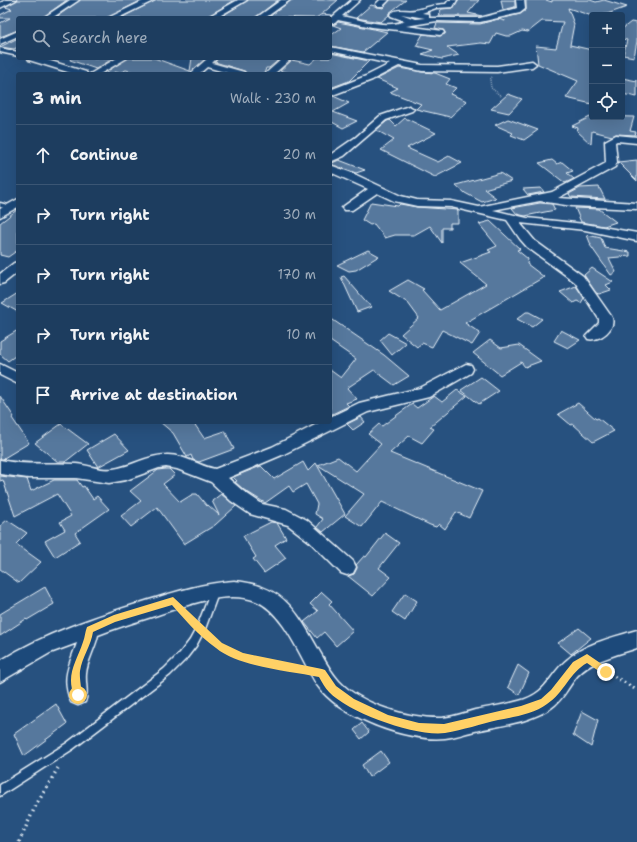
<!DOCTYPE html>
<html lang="en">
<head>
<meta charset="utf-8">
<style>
	:root { --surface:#1d3d5f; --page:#2a4868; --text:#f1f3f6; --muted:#a0aebd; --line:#3b5674 }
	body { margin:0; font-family:"Shantell Sans",sans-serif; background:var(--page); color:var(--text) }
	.controls { position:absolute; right:12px; top:12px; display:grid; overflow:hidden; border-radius:4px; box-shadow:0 4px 16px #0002 }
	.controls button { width:36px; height:36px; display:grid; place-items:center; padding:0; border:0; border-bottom:1px solid var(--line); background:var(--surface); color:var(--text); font:20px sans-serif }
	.stop { position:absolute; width:12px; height:12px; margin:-9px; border:3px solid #ffd166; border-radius:50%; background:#fff }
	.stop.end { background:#ffd166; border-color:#fff; box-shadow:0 1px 4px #0008 }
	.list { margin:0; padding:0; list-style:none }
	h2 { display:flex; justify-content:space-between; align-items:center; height:52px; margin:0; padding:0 16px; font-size:17px }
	h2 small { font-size:13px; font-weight:400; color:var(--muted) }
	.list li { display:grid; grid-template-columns:26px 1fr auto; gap:12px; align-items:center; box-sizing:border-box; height:60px; padding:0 16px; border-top:1px solid var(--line) }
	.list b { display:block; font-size:15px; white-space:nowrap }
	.list em { font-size:13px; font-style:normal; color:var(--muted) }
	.icon { flex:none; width:22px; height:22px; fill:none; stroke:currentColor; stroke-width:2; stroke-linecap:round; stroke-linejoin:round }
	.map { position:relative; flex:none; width:637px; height:842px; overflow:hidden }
	.search { position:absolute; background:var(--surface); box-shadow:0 4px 16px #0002; left:16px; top:16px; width:316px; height:44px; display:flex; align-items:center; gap:10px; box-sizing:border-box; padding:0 14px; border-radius:4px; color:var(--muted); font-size:15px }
	.panel { position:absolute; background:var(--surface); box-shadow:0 4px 16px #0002; left:16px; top:72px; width:316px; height:352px; border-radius:4px }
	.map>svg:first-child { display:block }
	.building { fill:#57789d; stroke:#e8f1f8 }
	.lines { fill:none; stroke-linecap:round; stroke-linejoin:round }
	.lane-casing { stroke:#e8f1f8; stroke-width:3 }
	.street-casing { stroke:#e8f1f8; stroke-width:3 }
	.path-far1 { stroke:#e8f1f8; stroke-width:1.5; stroke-dasharray:0.5 1.5; stroke-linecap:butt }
	.path { stroke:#e8f1f8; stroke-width:3.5; stroke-dasharray:1.5 4; stroke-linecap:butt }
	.lane { fill:#1f4a7a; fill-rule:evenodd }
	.street { fill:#1f4a7a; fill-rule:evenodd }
	.route { fill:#ffd166 }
</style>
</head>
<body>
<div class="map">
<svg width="637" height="842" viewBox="0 0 637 842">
	<rect width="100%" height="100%" fill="#27517f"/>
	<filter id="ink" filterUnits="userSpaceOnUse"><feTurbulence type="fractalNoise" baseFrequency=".025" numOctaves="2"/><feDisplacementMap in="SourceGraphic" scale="8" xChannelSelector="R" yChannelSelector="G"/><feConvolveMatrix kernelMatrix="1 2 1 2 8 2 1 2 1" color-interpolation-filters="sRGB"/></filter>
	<g filter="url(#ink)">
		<!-- building -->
		<path class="building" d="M17,0H67L42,18H18V30L0,37V23L10,18H0V15L12,9L5,7Z
			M80,0H142L107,18H55Z
			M156,0H235L205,18H121Z
			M248,0H278L255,18H219Z
			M291,0H338L322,14L332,15L329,18H321L322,14L316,18L269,17Z
			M390,0H406L389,13V15L381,22L356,18L371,5L383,8Z
			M458,0H479L468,13L482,16H439L441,9L453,8Z
			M501,0H515V7L503,10Z
			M526,0H546L552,2V0H590L596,2L604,0L627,7L607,14L592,16L568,8L574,24L570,45L592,50V104L566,98L578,81L538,64L536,46L556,48L563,22L542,21L528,32L522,31L511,36H506L496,33L490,44L481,43L447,47L459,55L442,59L422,54L433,50L416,46L423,34L440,36L445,34V32L443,30L435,28L437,23L480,24L498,19L505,21L504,18L520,14L526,10Z
			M338,22L374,29L387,32L363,52L330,46V36L341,28L330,24H335Z
			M631,22L637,23V41L634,57L623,55L627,40L622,39V29Z
			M18,38V47L14,49L0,47Z
			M330,53L369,61L349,81L330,88V74H297L280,71L292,60L310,64L317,58H330Z
			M71,58H114L96,69L70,60Z
			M128,58H154L190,71L192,58H206L189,74H142L126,70L119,73L115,72L112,74L106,72Z
			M218,58H281L269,68H266L264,74H246L244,71L215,62Z
			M399,68L422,72L435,73L450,79L446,84L456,88L450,94L467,101L450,117L416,109L421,104L390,92L398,88L377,79Z
			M622,78L637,81V97L622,94Z
			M508,94L522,99L509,113L491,109Z
			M333,96L349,103L333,112L357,121L343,128L330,121V97Z
			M592,116L634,117L630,131L636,132L635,135L616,134L612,136L592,131L591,144L577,131L578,128L572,126Z
			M405,118L436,133L407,148L438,162L449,156L462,163L435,177L381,150L394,140L376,130L387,121L390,120L396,126Z
			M508,119L538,130L524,140L511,135L513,133L495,125Z
			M339,160L365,170L356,173L330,164Z
			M552,160L557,164L562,162L573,171L567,173L574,179L565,183L539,163Z
			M637,160V181L618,162Z
			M500,173L512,181L484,189L496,198L482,202L465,193L456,185Z
			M599,187L605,199L571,197L569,194L580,188Z
			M541,188L544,192L528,195L523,189Z
			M371,202L398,206L400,204L417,207L458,210V223H450V228H442V243L430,226L414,235H395L385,238L374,224L370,225L362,220Z
			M540,203L552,204L555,210L525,216L517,214L512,208Z
			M575,208L599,209L616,222L604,226L581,222Z
			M18,209V250L8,257L0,255V223Z
			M490,221L520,249L517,250L528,259L527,264L544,277L465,323L480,333L472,345L442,330L432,347L422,343L417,347L401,334L419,318L408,303L389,291L408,280L424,289L422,290L440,310L486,284L460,263L491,252L488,250L497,246L479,224Z
			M587,235L601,238L605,248L630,252V256L609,258L616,272L611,275L590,245H591Z
			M368,250L379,256L356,270L349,271L337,265Z
			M592,268L613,282L606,285L611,290L599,294L596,293L584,275Z
			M344,276L371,307L357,312L341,277Z
			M576,286L584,298L581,303L577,301L573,303L560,292Z
			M18,293V312L2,303Z
			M526,312H529L542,319L532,327L517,319Z
			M330,318L384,355L409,376L394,385L374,370L347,388L357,399L346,403L349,406L330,415V370L341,378L356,359L330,341Z
			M18,330V354L8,361L0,354V341Z
			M561,330L580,340L568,348L554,341Z
			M388,333L406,343L392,355L380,340Z
			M490,340L501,348L519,345L541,361L525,367L521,362L500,375L473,353Z
			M481,377L499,391L479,404L461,390Z
			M457,390L467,396L430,427L434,429L422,443L409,436L390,453L482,491L469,518L456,512L445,529L439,524L436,527L430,525L382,502L362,527L345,516L364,494L318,465L338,457L356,471L381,444L368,434L379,424L382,426L412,404L417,408L434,396L442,402Z
			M0,396L14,417L12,418L29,443L4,458L5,459H0Z
			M578,403L596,419L598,418L614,431L593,442L573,424L571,425L558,414Z
			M361,417L365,422L353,430L347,424Z
			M160,422H193L204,438L225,431L234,449L199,462L193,460L191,455L187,457L173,433Z
			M61,424L88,444L65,462H58L35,443Z
			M114,434L129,450L98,467L87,450Z
			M303,462L308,471L316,463L345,514L323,532L317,527L323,519L315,514L317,504L306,484L293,492L289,486L265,503L244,490L235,482L237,481L233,477L261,466L274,479Z
			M166,469H169L175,475L163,484L180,502L193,494H197L207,506L208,505L219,515L212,501L221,494L236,506L215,525L184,544L157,507L131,527L121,516L141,501L130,491L158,470Z
			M0,476L27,479L31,491L54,480H77L82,487L84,486L93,499L97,496L109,509L75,533L80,541L55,557L45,541L65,530L60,522L71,516L57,494L15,516L3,480L0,481Z
			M7,520L27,533L16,544L41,562L19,583L0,569V526Z
			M271,522L277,523L286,538L275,545L286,558L264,573L253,559L256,557L243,536Z
			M385,533L399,543L379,568L391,577L373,596L348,576L354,574L357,568L356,565L364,556L366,557Z
			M45,587L54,604L27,620L26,619L0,636V614Z
			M322,592L332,601L329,604L353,631L336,646L324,632L317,638L304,622L318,611L310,604Z
			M405,593L417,601L405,621L392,612Z
			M579,628L591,638L571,654L558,643Z
			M518,665L529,673L519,695L508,687Z
			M56,704L67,724L24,756L14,734Z
			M582,711L598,720L591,747L573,735Z
			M362,723L369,732L361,739L354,730Z
			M381,751L389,762L369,777L362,765Z"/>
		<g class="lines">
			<defs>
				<path id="lane" d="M0,203L12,206L13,207L10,209L0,207Z
					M215,587L218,588L219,591L205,629L196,646L186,659L170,675L73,749L0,796V785L67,743L164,669L180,653L190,640L197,627L212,588Z"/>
				<path id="street" d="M6,0H16L0,8V3Z
					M70,0H79L52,18H43Z
					M145,0H155L118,18H108Z
					M238,0H247L216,18H206Z
					M281,0H290L265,18H256Z
					M352,0H360L342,16C362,20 386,29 405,21L391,16L390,14C398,7 406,12 415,10C426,8 435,4 446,4L449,0H457L453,7L436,8L422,13L429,14V18H480L514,9L517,8L516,0H524L525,9L520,13L480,22L437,21L406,26L443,31L444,33L440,35L372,27L338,20L335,23H330V19ZM401,14L425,18L415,19Z
					M380,0H389L383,6H377L376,4Z
					M18,31V36L0,44V39Z
					M330,47L422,65L497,66L532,61L536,64L532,67L497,72L422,71L399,66L372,80L330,96V90L366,76L390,64L330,51Z
					M0,48L18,52V56L0,52Z
					M28,58H41L86,72L87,74H74L29,60Z
					M117,58H127L100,74H90Z
					M208,58H217L212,63L244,72L245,74H231L207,67L199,74H190Z
					M283,58H292L274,74H265Z
					M409,106L414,109L412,111L386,120L344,156L330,162V155L356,137L380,116Z
					M616,135L637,137V143L617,141L615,142L617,162L615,167L558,198L637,203V209L572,206L540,201L493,210L527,218L585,224L637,233V241L585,230L520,223L535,241L583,276L611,316C618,328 599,342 588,339L586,336L599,323V319L575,282L527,247L520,239L507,220L451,207L417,206L394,201L377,193L352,210H344L342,208L344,206L368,189L330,172V165L352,173L401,196L417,200L451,201L479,207L552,192L606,163L605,141Z
					M18,199V207L0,217V209Z
					M18,262V272L4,283L0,284V274L14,263Z
					M0,364L18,373V384L0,375Z
					M466,364L471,365L473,369L471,373L429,397L368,412L282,455L228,478L243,491L262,504L286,509L307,520L353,561L356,567L353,573L347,575L341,573L309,541L288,525L250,514L231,501L211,482L177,469L166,467L159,468L126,480L109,483L76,478H28L0,474V460C26,466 51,462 76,464C89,465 100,471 113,469C131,467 147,455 166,455C183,454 199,466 215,469L272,447L321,422H330V417L359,403L420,388Z
					M234,581C285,585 298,614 321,654C326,663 332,673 339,681C361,705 411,719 442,718C454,717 464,713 475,710C490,707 505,705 519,701C549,693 548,675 568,659C586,643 615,637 637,630V648C617,655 592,660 577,676C568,687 563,700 551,708C529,723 501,725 475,731C465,733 455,737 445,738C407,742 339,717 317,685C302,661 284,612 256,601C224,588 177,609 145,619C129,624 113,629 98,635C95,649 87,661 86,674C85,685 89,693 85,702L78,705L71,702C61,678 69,666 77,643L50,653L0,682V661C45,633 95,617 146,601C175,592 203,583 234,581Z"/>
			</defs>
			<!-- lane casing -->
			<use href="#lane" class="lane-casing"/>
			<!-- street casing -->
			<use href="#street" class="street-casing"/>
			<!-- path-far1 -->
			<path class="path-far1" d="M492,77L490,80L491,88L501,96"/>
			<!-- path -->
			<path class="path" d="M184,613L193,622
				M209,636C236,659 268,664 302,670
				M600,668L637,690
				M19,842L35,807L58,768"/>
			<!-- lane -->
			<use href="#lane" class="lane"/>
			<!-- street -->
			<use href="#street" class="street"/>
		</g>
	</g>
	<!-- route -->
	<path class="route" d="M173,597L222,643L243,653L322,669L325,670L336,686L354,699L388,715L419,723L444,724L521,706L541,699L551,690L573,662L587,654L609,669L610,672L609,675L606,676L587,663C570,672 564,693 547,704C534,714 514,717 498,720C481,724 463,730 445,733C416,737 349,713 329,692C325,688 322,682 319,677C289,671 239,667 216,648C199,636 185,620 172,605L115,622L93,632C91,646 82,657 80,671C79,679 83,694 81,698L78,700L75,698C65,675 76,663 83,642C85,637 85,632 87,627L114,615Z"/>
</svg>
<div class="controls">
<button>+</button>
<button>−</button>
<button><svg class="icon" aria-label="locate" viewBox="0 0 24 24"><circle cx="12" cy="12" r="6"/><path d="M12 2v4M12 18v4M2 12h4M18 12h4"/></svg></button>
</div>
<div class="stop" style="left:78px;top:695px"></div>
<div class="stop end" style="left:606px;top:672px"></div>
<div class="search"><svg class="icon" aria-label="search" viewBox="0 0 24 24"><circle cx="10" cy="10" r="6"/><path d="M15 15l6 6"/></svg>Search here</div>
<section class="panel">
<h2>3 min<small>Walk · 230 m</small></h2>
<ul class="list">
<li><svg class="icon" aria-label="ahead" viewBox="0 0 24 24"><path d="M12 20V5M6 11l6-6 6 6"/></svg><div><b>Continue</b></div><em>20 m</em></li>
<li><svg class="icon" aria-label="right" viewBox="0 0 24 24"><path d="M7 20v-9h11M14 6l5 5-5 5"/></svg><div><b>Turn right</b></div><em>30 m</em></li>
<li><svg class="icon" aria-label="right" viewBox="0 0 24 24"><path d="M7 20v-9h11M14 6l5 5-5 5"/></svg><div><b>Turn right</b></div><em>170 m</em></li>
<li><svg class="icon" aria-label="right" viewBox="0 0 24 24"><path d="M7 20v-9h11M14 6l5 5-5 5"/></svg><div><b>Turn right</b></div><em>10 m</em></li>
<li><svg class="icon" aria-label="arrive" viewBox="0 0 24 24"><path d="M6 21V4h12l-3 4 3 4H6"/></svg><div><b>Arrive at destination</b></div></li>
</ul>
</section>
</div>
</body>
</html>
